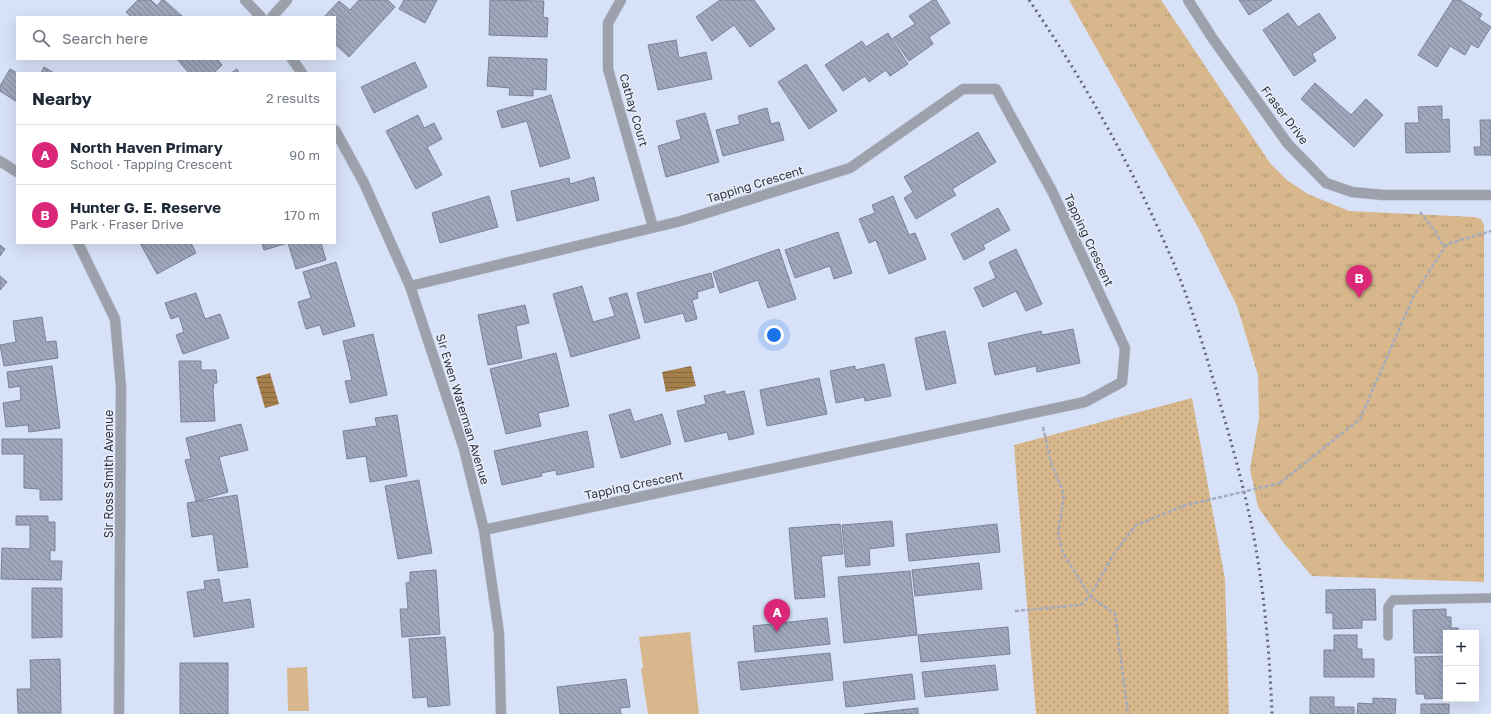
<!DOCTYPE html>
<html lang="en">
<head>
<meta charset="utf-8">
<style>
	:root { --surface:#fff; --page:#f6f6f7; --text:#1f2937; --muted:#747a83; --line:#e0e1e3; --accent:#db2777 }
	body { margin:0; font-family:"Golos Text",sans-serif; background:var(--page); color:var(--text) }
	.controls { position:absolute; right:12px; bottom:12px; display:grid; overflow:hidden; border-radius:0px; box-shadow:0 4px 16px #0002 }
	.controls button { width:36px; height:36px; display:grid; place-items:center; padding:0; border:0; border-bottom:1px solid var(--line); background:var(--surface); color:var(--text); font:20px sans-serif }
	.you { position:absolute; left:774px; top:335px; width:14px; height:14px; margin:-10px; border:3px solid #fff; border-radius:50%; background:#1a73e8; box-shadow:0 0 0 6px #1a73e833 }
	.badge { display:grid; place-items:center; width:26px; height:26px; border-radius:50%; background:var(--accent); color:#fff; font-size:13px; font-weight:700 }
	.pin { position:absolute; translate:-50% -33px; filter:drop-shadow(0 1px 2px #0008) }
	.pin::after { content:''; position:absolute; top:21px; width:14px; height:12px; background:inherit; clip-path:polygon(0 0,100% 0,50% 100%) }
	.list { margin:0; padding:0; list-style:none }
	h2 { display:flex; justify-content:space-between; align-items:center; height:52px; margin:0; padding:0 16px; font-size:17px }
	h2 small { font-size:13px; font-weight:400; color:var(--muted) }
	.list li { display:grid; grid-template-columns:26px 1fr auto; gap:12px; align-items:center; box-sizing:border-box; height:60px; padding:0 16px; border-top:1px solid var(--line) }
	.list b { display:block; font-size:15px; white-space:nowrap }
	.list p { margin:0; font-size:13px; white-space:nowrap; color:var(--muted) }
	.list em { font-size:13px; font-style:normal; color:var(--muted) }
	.icon { flex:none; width:22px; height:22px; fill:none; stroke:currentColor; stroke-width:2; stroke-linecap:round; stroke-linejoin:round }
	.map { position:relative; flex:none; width:1491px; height:714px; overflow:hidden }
	.search { position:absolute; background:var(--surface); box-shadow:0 4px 16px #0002; left:16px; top:16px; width:320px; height:44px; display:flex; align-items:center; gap:10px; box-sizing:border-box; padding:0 14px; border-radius:0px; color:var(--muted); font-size:15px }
	.panel { position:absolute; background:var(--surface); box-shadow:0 4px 16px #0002; left:16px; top:72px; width:320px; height:172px; border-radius:0px }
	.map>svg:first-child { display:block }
	.grass { fill:url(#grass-dots) }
	.park { fill:url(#park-tufts) }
	.garden { fill:#d8b78d }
	.water { fill:url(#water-rules) }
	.building { fill:url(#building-back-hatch); stroke:#7a8396 }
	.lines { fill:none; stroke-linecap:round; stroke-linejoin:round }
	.service-casing { stroke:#b6bed2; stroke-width:10 }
	.minor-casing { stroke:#b6bed2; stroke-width:11 }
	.path { stroke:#a3abbd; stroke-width:2.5; stroke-dasharray:4 2; stroke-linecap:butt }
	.service { stroke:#9da1ab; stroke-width:9 }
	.minor { stroke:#9da1ab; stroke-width:10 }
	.rail { stroke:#626773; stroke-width:3; stroke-dasharray:2 4; stroke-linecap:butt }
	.path-bridge { stroke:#a3abbd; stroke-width:2.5; stroke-dasharray:4 2; stroke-linecap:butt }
	.labels { text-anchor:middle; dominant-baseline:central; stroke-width:3; stroke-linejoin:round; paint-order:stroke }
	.street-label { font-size:12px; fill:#31343d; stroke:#e8eefb }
</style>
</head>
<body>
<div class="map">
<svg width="1491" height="714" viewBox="0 0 1491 714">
	<defs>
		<pattern id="grass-dots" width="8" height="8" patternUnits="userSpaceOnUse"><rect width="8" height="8" fill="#d8b78d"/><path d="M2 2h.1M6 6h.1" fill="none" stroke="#b09674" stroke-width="1.8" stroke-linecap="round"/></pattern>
		<pattern id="park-tufts" width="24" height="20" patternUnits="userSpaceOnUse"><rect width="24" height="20" fill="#d8b78d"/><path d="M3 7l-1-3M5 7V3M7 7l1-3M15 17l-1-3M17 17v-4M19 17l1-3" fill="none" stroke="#b09674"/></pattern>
		<pattern id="water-rules" width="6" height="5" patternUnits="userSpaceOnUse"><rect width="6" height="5" fill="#a47e4b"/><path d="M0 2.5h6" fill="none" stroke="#866840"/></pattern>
		<pattern id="building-back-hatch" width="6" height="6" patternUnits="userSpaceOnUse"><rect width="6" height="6" fill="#9ea7bc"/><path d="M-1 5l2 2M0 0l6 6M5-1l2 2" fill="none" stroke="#81899a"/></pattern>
	</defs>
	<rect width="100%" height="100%" fill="#d7e1f7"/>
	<!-- grass -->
	<path class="grass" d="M1192,398L1225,579L1229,714H1036L1014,445Z"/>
	<!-- park -->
	<path class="park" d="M1069,0H1161L1270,163L1287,180L1308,194L1349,211L1474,217L1481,219L1484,225V582L1312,576L1283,542L1258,507L1250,469L1259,418L1258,375L1237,306L1200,231Z"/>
	<!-- garden -->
	<path class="garden" d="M690,632L699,714H648L641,669L643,668L639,637Z
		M307,667L309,711H288L287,668Z"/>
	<!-- water -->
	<path class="water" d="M691,366L696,386L666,392L662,372Z
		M270,373L279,404L265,408L256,377Z"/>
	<!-- building -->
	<path class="building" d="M138,0H151L157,6L162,0H164L182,16L131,17L126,12Z
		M359,0H388L395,7L349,57L335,44V17H324L339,1L350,10Z
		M404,0H437L425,23L399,9Z
		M490,0L544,1L543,17L548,18L547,37L489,35Z
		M720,0H754L775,29L750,47L734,25L712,41L696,17Z
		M933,0H936L950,23L929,37L933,44L909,61L893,38L915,24L909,16Z
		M1239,0H1272L1249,15Z
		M1453,0H1460L1482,14L1479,19L1491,27L1478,48L1471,44L1465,55L1450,46L1437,67L1418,55Z
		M1288,13L1298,27L1319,13L1336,38L1312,54L1316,61L1294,76L1263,30Z
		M888,33L908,64L890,76L886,70L869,82L865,76L843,91L825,65L862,41L866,47Z
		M676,40L679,58L706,52L712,79L658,90L648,45Z
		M489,57L547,59L546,90L533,89V96L509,95L510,88L487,86Z
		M177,59H217L222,65L214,73H187L188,72Z
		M415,62L427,87L374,113L361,87Z
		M806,64L837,111L809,129L778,82Z
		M44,67L54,73H41Z
		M10,69L17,73V102L0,91V86Z
		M237,69L239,73H231Z
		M1315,83L1351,115L1366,99L1383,115L1354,147L1301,99Z
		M551,95L570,158L540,167L527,121L502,128L497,111Z
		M1442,106V120L1449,119L1450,152L1406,153L1405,123H1419L1418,107Z
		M767,108L771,124L779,122L784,140L723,156L716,130L740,124L738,116Z
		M705,113L719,162L666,177L658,146L681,139L676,121Z
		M418,115L424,128L434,123L442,139L427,147L442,175L416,189L386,131Z
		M1480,120H1491V155H1475L1474,147H1481Z
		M978,132L996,162L952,189L956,195L916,219L904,198L913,192L904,177Z
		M594,177L599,200L517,221L511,191L569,178L570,184Z
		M489,196L498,227L440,243L432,213Z
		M893,196L909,235L915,233L926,259L889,274L876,240L869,243L859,219L875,213L872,205Z
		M998,208L1010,230L983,245L985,249L964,260L951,234Z
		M838,232L852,273L834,279L830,266L795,278L785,250Z
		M140,243H191L196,253L157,274Z
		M262,243H321L326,260L296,269L288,243L264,250Z
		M0,245L5,249L0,256Z
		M779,249L796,299L768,308L758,280L720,293L713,272Z
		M1016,249L1042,304L1026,311L1016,291L983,307L974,288L996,278L989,262Z
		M336,262L355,326L323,335L320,325L306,329L298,302L311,298L303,272Z
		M711,273L714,287L697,292L698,298L692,300L697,319L686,322L683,313L645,323L637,293Z
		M0,276L7,282L0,290Z
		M582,286L593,322L615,316L609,298L627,293L640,338L571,357L553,294Z
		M196,293L205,319L220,314L229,338L183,354L176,335L184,332L179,316L171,319L165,303Z
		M525,305L529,323L516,326L522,358L488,365L478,315Z
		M42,317L46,342L56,341L58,358L4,366L0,345L16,342L13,321Z
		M1073,329L1080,363L1037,372L1036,366L995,375L988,343L1041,331L1042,335Z
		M945,331L956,383L926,390L915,338Z
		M373,334L387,395L350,403L345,381L352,380L343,341Z
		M556,353L569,406L538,413L541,426L506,434L490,369Z
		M179,361H201V370H216L217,383H214L213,390L215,421L181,422Z
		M884,364L891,396L865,401L864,397L836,403L830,371L855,366V370Z
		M52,366L60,428L29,432L28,425L6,427L3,403L21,400L20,386L9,388L7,372Z
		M819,378L827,414L767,426L760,390Z
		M725,391V395L744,391L754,434L729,440L727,432L685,442L677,411L706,404L704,396Z
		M630,409L634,422L662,414L671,444L621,458L609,415Z
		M397,415L407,476L370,482L366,456L347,459L343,431L377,426L375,418Z
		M241,424L248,450L219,457L228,492L196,501L185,460L191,459L186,438Z
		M587,431L594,467L557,475L556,470L541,473L542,476L502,485L494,451Z
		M2,439H62V500H40V489L24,488V454H2Z
		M419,480L432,553L398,559L385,486Z
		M237,495L248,567L218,571L213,534L192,537L187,503Z
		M16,516H48V522H55V551L50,550V561H62L61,580L1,579L2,548L30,549V525H16Z
		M892,521L894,546L869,549L870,565L846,567L842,525Z
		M840,524L843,554L821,556L825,597L795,599L789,528Z
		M997,524L1000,552L909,561L906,534Z
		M979,563L982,589L915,596L912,570Z
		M436,570L440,634L402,637L400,609H408L406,583L410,582V572Z
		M910,571L917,635L844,643L838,577Z
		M219,579L223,603L250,599L254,627L194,637L187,592L205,589L204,581Z
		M32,588H62V637L32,638Z
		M1375,589L1376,620H1362V628L1333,629V613H1326V590Z
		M1446,609V617H1451V628H1458V633H1446V653H1414L1413,610Z
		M827,618L830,644L755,652L753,626Z
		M1008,627L1010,654L921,662L918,635Z
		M1334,635H1357V649H1362V659H1374V677H1324V650H1334Z
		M445,637L450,705L428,707L427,697L413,698L409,639Z
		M830,653L833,680L741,690L738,662Z
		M1446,656V698L1425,699L1424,694H1416L1415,657Z
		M60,659L61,713H18L17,689H31L30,660Z
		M180,663H228V714H180Z
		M995,665L998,690L925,697L922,672Z
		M912,674L915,699L846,707L843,682Z
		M626,679L630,707L620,708L621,714H560L557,687Z
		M1310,697H1334V707H1354V714H1310Z
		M1373,698L1396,699L1395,714H1357L1358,703L1373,704Z
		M1421,704H1449V714H1421Z
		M918,708V714H864Z"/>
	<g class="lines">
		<defs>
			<path id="service" d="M1388,636V607L1393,600L1491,598"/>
			<path id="minor" d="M245,0L261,17
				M621,0L608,23V69L653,227
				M1188,0L1213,39L1288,144L1326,183L1352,192L1383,195H1491
				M272,17L287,0
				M292,59L302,73
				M335,130L364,183L410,286L464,449L484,530L499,633L501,714
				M0,161L17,172
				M78,243L115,319L121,387L119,714
				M410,286L681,221L850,168L963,89H996L1052,191L1125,348L1122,382L1085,402L484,530"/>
		</defs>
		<!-- service casing -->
		<use href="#service" class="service-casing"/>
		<!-- minor casing -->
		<use href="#minor" class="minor-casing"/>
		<!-- path -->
		<path class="path" d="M1420,212L1435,231L1444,247
			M1043,427L1051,463L1064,494L1058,534L1063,553L1090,596L1115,552L1136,525L1183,506
			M1280,483L1360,419L1414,295L1447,244L1491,231
			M1015,611L1081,605L1090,596L1115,614L1128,714"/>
		<!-- service -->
		<use href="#service" class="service"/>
		<!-- minor -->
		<use href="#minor" class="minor"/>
		<!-- rail -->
		<path class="rail" d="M1029,0C1082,78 1129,161 1167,248C1188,294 1203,344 1217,393C1233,448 1249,504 1258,561C1266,611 1270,663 1272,714"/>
		<!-- path-bridge -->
		<path class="path-bridge" d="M1183,506L1280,483"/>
	</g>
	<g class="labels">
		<!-- street labels -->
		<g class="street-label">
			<text transform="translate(634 110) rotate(74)">Cathay Court</text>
			<text transform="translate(1285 115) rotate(53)">Fraser Drive</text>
			<text transform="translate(755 184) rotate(-17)">Tapping Crescent</text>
			<text transform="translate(1089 240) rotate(65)">Tapping Crescent</text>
			<text transform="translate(463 409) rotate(73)">Sir Ewen Waterman Avenue</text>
			<text transform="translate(108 474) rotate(-90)">Sir Ross Smith Avenue</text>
			<text transform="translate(634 485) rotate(-12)">Tapping Crescent</text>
		</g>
	</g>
</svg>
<div class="controls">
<button>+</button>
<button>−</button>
</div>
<div class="you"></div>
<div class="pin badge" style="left:777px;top:632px">A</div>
<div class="pin badge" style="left:1359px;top:298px">B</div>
<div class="search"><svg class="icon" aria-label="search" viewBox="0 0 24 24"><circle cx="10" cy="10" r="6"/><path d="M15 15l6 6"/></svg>Search here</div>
<section class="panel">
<h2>Nearby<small>2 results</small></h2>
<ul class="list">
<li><span class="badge">A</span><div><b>North Haven Primary</b><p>School · Tapping Crescent</p></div><em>90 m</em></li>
<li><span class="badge">B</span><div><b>Hunter G. E. Reserve</b><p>Park · Fraser Drive</p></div><em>170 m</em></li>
</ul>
</section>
</div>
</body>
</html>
